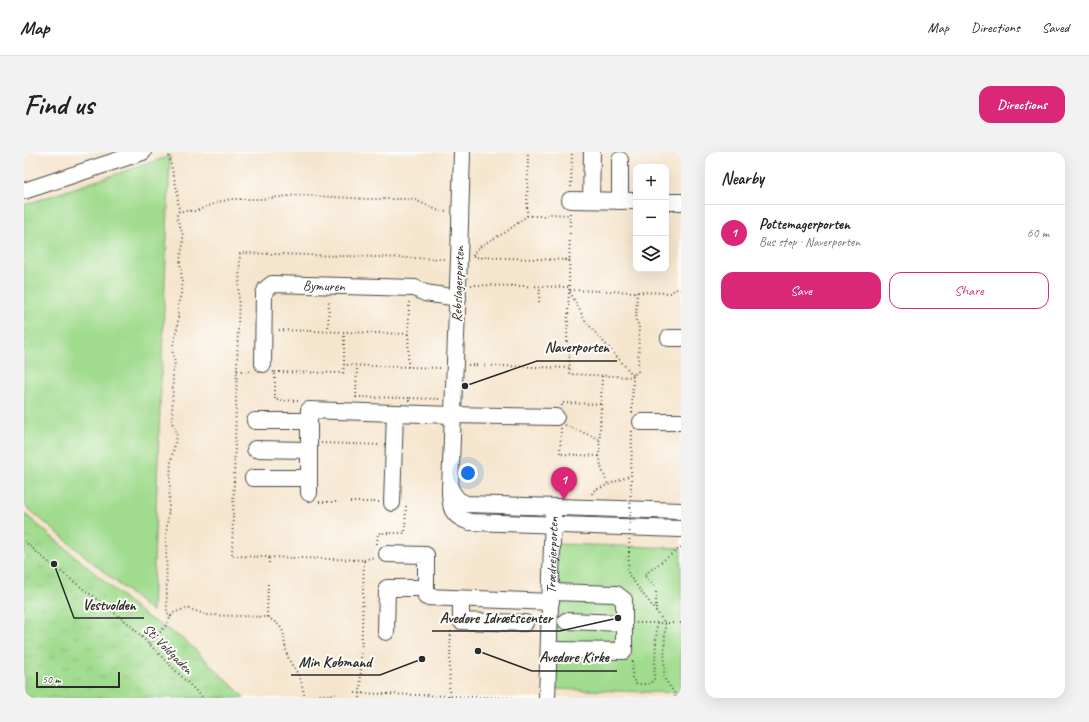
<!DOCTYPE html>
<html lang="en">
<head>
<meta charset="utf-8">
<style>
	:root { --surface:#fff; --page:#f2f2f2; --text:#222; --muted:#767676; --line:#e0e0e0; --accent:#db2777 }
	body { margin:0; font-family:Caveat,sans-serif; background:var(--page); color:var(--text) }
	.controls { position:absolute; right:12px; top:12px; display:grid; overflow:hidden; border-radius:8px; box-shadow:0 4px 16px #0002 }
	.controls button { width:36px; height:36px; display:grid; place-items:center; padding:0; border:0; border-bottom:1px solid var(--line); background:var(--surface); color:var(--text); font:20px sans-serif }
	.scale { position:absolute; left:12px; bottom:10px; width:84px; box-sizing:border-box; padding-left:4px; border:2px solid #2b2b2b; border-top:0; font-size:11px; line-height:14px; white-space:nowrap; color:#2b2b2b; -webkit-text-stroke:3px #fdfcf7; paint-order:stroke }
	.you { position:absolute; left:444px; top:321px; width:14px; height:14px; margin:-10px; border:3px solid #fff; border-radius:50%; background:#1a73e8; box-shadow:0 0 0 6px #1a73e833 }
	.badge { display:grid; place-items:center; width:26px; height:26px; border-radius:50%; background:var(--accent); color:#fff; font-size:13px; font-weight:700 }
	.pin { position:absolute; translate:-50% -33px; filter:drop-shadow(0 1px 2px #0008) }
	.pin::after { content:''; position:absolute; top:21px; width:14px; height:12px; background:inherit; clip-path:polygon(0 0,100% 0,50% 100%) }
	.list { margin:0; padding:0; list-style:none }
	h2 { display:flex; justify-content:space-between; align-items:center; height:52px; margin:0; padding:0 16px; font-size:17px }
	h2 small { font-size:13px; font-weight:400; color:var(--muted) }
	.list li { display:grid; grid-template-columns:26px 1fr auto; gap:12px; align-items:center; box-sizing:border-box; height:56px; padding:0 16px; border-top:1px solid var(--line) }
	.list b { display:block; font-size:15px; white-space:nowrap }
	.list p { margin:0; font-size:13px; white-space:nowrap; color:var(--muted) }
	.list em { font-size:13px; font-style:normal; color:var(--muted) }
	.actions { display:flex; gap:8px; padding:12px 16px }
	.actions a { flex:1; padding:9px 0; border:1px solid var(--accent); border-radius:12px; text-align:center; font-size:14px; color:var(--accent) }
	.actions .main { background:var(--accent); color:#fff }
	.icon { flex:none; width:22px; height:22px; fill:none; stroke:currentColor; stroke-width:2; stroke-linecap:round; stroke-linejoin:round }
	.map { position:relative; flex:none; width:657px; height:546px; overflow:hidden; border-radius:12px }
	header { display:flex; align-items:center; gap:24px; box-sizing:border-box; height:56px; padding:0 20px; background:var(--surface); border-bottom:1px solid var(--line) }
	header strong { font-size:19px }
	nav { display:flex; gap:22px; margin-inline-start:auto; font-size:14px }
	.intro { display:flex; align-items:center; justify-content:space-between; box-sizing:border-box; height:96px; padding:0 24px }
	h1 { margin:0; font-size:28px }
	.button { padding:10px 18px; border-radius:12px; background:var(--accent); color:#fff; font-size:14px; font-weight:700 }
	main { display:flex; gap:24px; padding:0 24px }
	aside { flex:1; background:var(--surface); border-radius:12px; box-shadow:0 4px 16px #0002 }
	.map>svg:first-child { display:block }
	.grass { fill:#a0db8e; stroke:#66835c }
	.park { fill:url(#park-tufts); stroke:#66835c }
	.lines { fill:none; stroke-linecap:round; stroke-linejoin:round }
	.minor-casing { stroke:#494743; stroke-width:18 }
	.path { stroke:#494743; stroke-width:2; stroke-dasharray:1 3; stroke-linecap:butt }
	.minor { stroke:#fff; stroke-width:16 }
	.path-bridge { stroke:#494743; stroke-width:2; stroke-dasharray:1 3; stroke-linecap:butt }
	.labels { text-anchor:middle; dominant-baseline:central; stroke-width:4; stroke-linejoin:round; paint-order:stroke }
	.street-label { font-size:14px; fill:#2b2b2b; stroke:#fdfcf7 }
	.leader { fill:none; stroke:#2b2b2b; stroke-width:1.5 }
	.callout-dot { fill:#2b2b2b; stroke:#fdfcf7; stroke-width:1.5 }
	.callout-label { font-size:15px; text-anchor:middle; font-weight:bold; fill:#2b2b2b; stroke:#fdfcf7; stroke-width:4; stroke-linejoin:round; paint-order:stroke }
</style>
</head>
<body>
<header>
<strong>Map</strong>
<nav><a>Map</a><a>Directions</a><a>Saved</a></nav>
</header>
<div class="intro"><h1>Find us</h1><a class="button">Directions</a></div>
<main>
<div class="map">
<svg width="657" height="546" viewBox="0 0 657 546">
	<defs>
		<pattern id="park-tufts" width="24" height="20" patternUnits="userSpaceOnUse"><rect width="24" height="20" fill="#a0db8e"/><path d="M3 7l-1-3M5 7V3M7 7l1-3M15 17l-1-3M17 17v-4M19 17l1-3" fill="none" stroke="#8abc7b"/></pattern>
	</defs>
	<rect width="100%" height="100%" fill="#fdfcf7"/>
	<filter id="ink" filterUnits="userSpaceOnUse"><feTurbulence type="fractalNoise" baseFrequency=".025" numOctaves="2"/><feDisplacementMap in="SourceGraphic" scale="8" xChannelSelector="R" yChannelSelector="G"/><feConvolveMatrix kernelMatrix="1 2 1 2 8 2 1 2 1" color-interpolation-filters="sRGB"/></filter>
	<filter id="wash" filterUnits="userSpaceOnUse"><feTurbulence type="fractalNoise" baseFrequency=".012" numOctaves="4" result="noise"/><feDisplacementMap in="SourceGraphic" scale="16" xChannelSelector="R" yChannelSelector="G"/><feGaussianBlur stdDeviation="0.9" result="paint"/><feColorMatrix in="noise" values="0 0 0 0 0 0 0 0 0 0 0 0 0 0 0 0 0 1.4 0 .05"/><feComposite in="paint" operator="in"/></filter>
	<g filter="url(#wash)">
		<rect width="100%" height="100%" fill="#f5e5cd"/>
		<!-- grass -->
		<path class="grass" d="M146,4L128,460L0,353V53Z
			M534,392L657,396V541L529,537Z"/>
		<!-- park -->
		<path class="park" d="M0,361L120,463L161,488L221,546H0Z"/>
	</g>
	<g filter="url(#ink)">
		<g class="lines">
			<defs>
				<g id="minor">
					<path d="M438,0L435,107L426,337C426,356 427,364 446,370L657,377"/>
					<path d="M0,39L119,0"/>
					<path d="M546,48L612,49"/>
					<path d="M567,48L568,0"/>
					<path d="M596,49V8"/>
					<path d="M642,50H657"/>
					<path d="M645,186H657"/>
					<path id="s1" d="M239,212L240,142L242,137L248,132L391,136L401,141L434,146"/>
					<path d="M231,269H285"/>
					<path d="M617,270H657"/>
					<path d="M231,297L284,298"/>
					<path d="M229,326H284"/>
					<path d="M426,337L434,348L442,352L657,359"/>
					<path d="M285,341V258L428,263L532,265"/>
					<path d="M368,351L371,261"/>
					<path d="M363,402L402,403V445L527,450"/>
					<path d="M437,447V469L501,471"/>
					<path d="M542,469L600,471"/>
					<path d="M362,480L363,436H402"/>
					<path d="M525,498L600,499V448L592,442L527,440"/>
					<path id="s2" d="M523,546L529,362"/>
				</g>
			</defs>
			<!-- minor casing -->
			<use href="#minor" class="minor-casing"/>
			<!-- path -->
			<path class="path" d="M144,0L153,38L155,59
				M650,0H657
				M547,35L548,0
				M546,61L545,138L543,190L545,197L546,222L609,225
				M503,64L504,0
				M449,104L450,101L458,93L482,80L503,64H520L527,62L546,63
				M449,105L546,108
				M447,133L545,135
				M515,150L516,135
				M255,178L385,182
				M304,179L305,147
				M320,180V213L417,216
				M444,213L546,216
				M384,215L385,150
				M213,219L228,220
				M249,220H251V248L276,249
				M251,220L319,221L320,213
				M609,223L562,170L545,138L647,141L651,137L657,138
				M578,224L575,304L576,306L577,315L584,333
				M332,245L385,246
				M332,246L333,214
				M385,249V246L418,247
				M538,254V251L577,252
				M608,261L609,223L614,220L615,173L612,169L613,140
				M541,273L575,287
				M537,276L536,302L575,304
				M297,291L357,293
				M607,332L608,279
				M568,342L569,339L607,323
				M295,350H315
				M326,350H355
				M0,389L23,409L105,472L179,546
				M353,392L354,381H381L382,353
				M605,400L604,422L641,471L640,526L651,542L652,546
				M340,408L350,405
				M245,411V405
				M632,457V436L620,423L657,395
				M147,465L143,460L142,384L145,354L147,308L153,284L151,276L148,271L149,222L151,210L148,198L154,172V152L157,142L158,128L156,109L159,92V83L153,66V62L155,59H172L194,50L207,47H238L273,43L346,47H389L415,59L424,60
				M243,465L244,430
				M612,471H657
				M125,492L141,475L149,461L163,456L183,463L243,465C266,478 257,483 263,502C265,510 271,517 275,524C278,531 279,539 281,546
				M609,509L608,526L612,532H625L630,528L633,471
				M331,541L489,546
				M425,544L427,476
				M284,546L296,543L312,542
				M336,546L340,408L208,404L216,101L421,107"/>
			<!-- minor -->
			<use href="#minor" class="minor"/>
			<!-- path-bridge -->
			<path class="path-bridge" d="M605,400L607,332"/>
		</g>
	</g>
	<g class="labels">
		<!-- street labels -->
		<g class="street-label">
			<text transform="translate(434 132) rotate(-88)">Rebslagerporten</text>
			<text stroke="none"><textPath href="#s1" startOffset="135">Bymuren</textPath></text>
			<text stroke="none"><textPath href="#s2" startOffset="143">Trædrejerporten</textPath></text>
			<text transform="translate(144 497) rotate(45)">Sti Voldgaden</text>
		</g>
	</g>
	<!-- callouts -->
	<path class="leader" d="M441 234L513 209H593M30 412L50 466H120M594 466L536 479H408M454 499L508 519H593M398 507L356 523H267"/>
	<g class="callout-dot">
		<circle cx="441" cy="234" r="4"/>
		<circle cx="30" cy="412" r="4"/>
		<circle cx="594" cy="466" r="4"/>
		<circle cx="454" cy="499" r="4"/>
		<circle cx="398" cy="507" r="4"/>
	</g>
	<g class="callout-label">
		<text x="553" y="200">Naverporten</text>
		<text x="85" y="458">Vestvolden</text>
		<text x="472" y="471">Avedøre Idrætscenter</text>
		<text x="550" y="510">Avedøre Kirke</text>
		<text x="311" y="515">Min Købmand</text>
	</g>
</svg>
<div class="controls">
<button>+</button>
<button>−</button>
<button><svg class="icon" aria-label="layers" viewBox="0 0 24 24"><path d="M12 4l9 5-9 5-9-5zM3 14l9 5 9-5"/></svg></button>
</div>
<div class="scale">50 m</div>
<div class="you"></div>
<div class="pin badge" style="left:540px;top:348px">1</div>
</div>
<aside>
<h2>Nearby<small></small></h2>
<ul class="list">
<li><span class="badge">1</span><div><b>Pottemagerporten</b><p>Bus stop · Naverporten</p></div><em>60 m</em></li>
</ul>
<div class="actions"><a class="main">Save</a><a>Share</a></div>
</aside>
</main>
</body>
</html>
